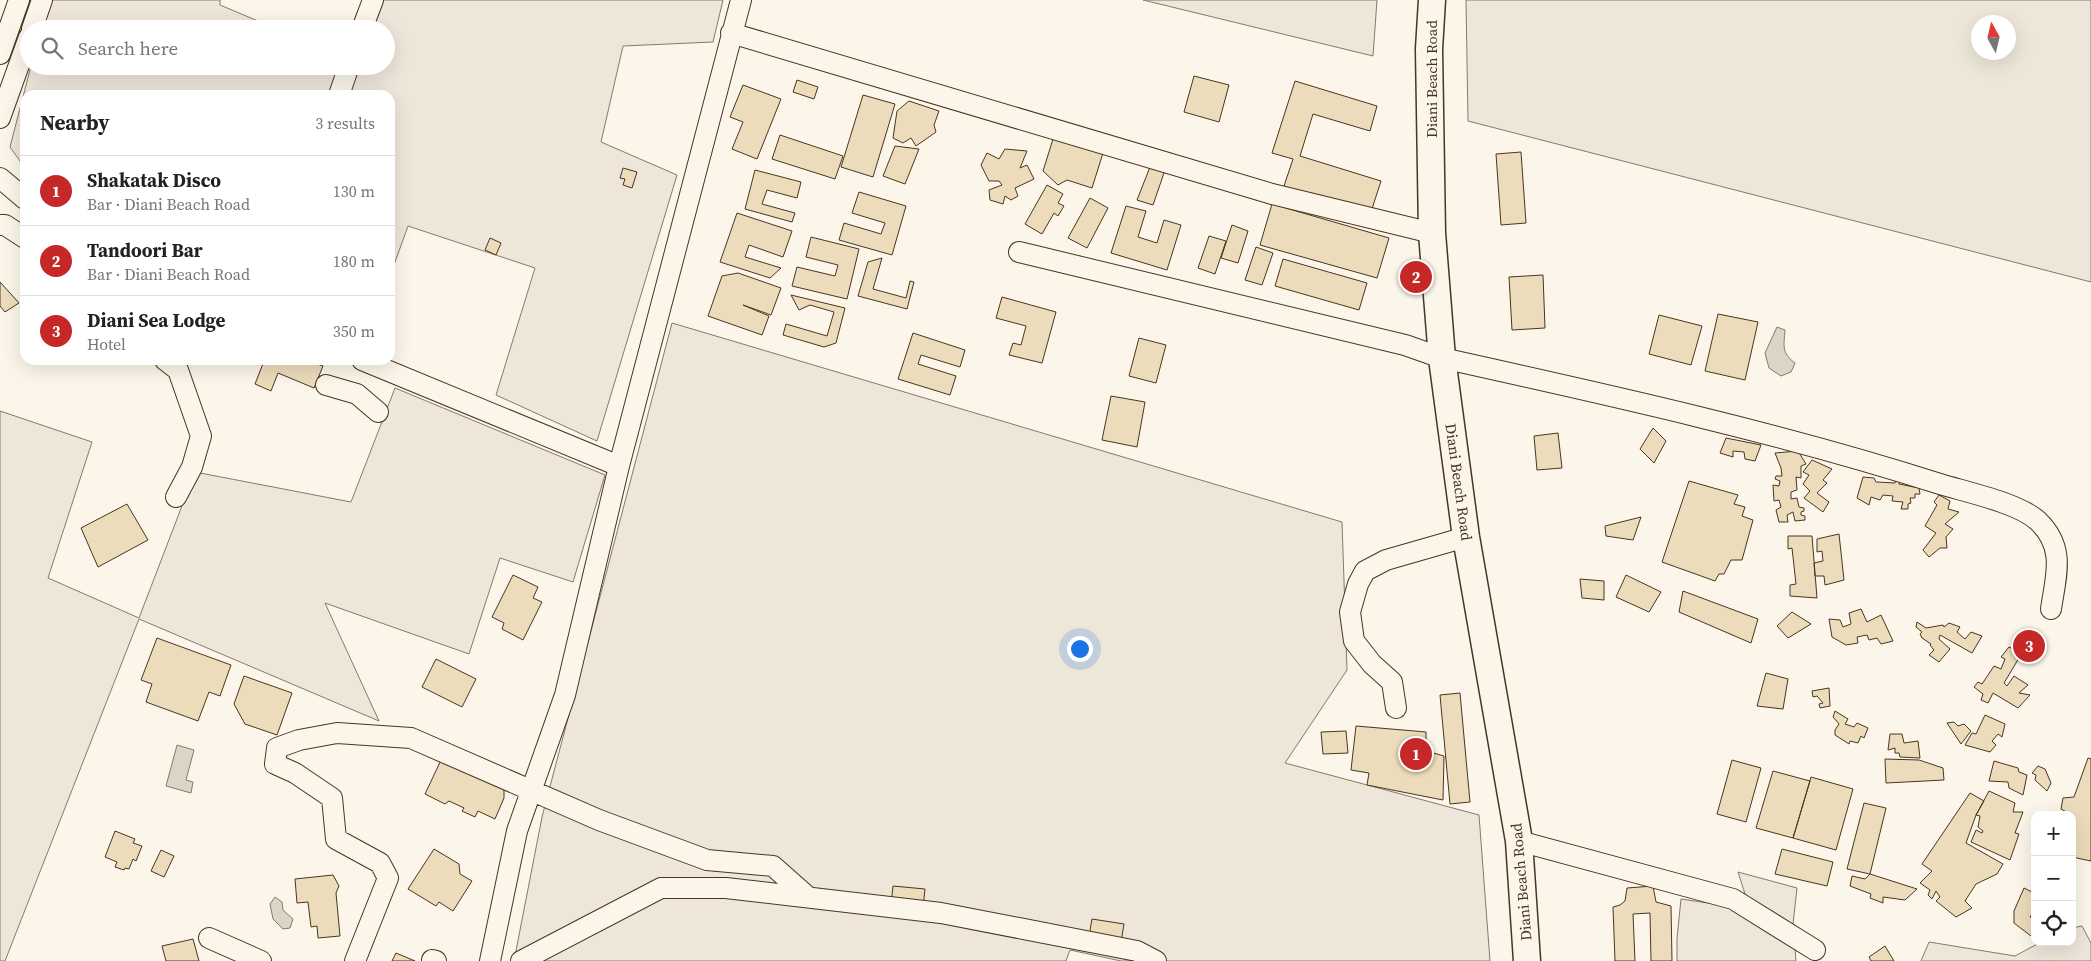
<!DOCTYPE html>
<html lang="en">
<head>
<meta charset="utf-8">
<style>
	:root { --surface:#fff; --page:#f6f6f6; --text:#222; --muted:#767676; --line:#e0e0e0; --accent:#c62828 }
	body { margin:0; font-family:"Source Serif 4",serif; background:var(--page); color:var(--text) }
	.controls { position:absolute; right:15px; bottom:15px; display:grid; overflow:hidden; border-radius:10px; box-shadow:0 5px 20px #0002 }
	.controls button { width:45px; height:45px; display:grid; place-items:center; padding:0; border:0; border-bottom:1px solid var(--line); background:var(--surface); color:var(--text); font:25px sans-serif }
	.compass { position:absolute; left:1971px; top:15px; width:45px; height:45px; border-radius:50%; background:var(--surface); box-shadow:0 5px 20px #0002; rotate:352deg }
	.you { position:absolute; left:1079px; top:648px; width:18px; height:18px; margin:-12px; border:4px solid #fff; border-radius:50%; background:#1a73e8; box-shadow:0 0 0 8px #1a73e833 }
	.badge { display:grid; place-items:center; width:32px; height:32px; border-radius:50%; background:var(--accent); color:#fff; font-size:16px; font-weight:700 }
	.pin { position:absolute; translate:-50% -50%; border:2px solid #fff; box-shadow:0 1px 5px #0006 }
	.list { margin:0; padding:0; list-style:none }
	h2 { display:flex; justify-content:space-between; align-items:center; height:65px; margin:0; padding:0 20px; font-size:21px }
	h2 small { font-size:16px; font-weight:400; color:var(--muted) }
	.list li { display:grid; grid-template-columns:32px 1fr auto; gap:15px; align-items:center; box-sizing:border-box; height:70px; padding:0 20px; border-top:1px solid var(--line) }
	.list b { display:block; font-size:19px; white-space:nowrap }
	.list p { margin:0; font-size:16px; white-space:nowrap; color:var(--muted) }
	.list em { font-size:16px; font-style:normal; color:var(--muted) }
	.icon { flex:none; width:28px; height:28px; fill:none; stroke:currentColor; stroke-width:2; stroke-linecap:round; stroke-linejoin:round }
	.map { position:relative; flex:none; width:2091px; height:961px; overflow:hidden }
	.search { position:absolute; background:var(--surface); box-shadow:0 5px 20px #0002; left:20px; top:20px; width:375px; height:55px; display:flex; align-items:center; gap:12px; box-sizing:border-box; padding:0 18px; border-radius:28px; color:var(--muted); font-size:19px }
	.panel { position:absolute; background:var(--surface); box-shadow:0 5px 20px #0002; left:20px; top:90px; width:375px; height:275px; border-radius:15px }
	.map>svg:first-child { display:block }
	.green { fill:#ede6d9; stroke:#887966; fill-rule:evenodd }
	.water { fill:#dcd4c6; stroke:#887966 }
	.building { fill:#ecdcbc; stroke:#4a3520 }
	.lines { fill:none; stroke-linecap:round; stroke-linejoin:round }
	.minor-casing { stroke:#4a3520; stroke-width:22 }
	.major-casing { stroke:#4a3520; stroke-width:29 }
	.minor { stroke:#fbf6e9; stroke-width:20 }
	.major { stroke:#fbf6e9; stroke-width:26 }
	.labels { text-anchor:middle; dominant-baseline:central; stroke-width:4; stroke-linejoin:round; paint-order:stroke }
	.street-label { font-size:15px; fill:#4a3520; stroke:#fbf6e9 }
</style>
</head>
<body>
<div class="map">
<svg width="2091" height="961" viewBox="0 0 2091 961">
	<rect width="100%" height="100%" fill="#fbf6e9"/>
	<!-- green -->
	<path class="green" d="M48,0H220V5L277,29H40Z
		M372,0H723L713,42L623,46L601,142L677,175L597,441L496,395L535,268L408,226L390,276V95H25V168L10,147L31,66H386V29H361Z
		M1143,0H1377L1373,56Z
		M1466,0H2091V282L1468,121ZM1978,22H2008V52H1978Z
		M672,323L1342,522L1347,670L1285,763L1479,815L1490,961H1121L1070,950L1066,961H514L542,817Z
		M395,388L605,475L573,582L500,558L469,654L325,603L379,721L139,619L5,961H0V411L92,442L48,578L139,618L195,472L351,502Z
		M1738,872L1797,888L1793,924L1796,961H1677V938L1681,899L1735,907L1746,897Z
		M2082,926L2091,943V961H1921L1929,942L2015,956L2041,942H2072V928Z"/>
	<!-- water -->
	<path class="water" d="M1777,327L1785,330C1784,345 1781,353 1795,363L1791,372L1781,376L1769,368L1765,353Z
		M177,745L194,750L186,780L193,782L191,793L166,786Z
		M275,897L282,902L283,910L293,919L290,928L283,929L273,919L270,904Z"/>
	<!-- building -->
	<path class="building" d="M1194,76L1229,85L1219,122L1184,112Z
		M797,80L818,87L814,99L793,92Z
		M1295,81L1377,106L1370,131L1313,114L1300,156L1381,181L1370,215L1283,189L1293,159L1272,153Z
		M743,85L781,99L757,159L732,149L743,122L730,117Z
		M863,95L895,104L873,177L841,167Z
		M909,101L939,111L934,125L936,132L916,146L911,138L903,143L893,138L897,111Z
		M780,135L843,156L835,179L772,159Z
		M1053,139L1103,153L1092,188L1067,180L1058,185L1043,171Z
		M895,146L919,149L905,184L883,176Z
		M1005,149L1027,151L1020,168L1027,165L1034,179L1015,188L1018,196L1011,200L1005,196L1003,204L990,200L989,190L1002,185L999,181H989L981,165L987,153L999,159Z
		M1521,152L1526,223L1501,225L1496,154Z
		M1152,162L1166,167L1153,205L1137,200Z
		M623,168L637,172L632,188L623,185L625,179L620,178Z
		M755,170L801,182L797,198L767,190L762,204L795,213L792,222L745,209Z
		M1047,185L1063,194L1058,203L1064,206L1058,216L1054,213L1042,234L1025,224Z
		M859,192L906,206L892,255L839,240L844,223L881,234L885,223L852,213Z
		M1090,198L1108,208L1087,248L1068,238Z
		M1272,204L1389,238L1377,278L1260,245Z
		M1126,206L1146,211L1138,237L1157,243L1164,220L1181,225L1167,270L1111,253Z
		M737,213L792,231L783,257L749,245L745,257L781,268L770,278L720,262Z
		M1232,225L1248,231L1238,263L1221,258Z
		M1209,236L1226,241L1215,274L1198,268Z
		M811,237L859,249L847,299L792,286L797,267L835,276L838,265L806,257Z
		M490,238L501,243L496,255L485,250Z
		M1256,247L1273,253L1262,285L1245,280Z
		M882,258L873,289L906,298L910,281L914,282L907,309L858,296L868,262Z
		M1283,259L1367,283L1359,310L1275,286Z
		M738,273L781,288L771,315L743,305L769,316L762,335L708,316L722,276Z
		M1543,275L1545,328L1512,330L1509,277Z
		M0,282L19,303L5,312L0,306Z
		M791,295L845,308L836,343L824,347L783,335L786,324L827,336L834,312L810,305L799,310Z
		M1002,297L1056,312L1042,363L1009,355L1013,343L1021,345L1026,326L996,318Z
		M1718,314L1758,322L1745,380L1705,371Z
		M1659,315L1702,326L1691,365L1649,354Z
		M913,333L965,350L960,367L921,355L918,364L956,376L950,395L898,379Z
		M1139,338L1166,345L1156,383L1129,376Z
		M261,360H306L323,366L314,388L278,373L271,391L255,384L264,361Z
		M1111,396L1145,402L1137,447L1102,440Z
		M1653,428L1666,441L1654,463L1640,449Z
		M1558,433L1562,468L1537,470L1534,436Z
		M1726,438L1761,445L1755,461L1745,459L1744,452L1733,451V457L1720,453Z
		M1798,451L1806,464L1801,466V478L1796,477L1797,490L1791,492V499L1797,498L1799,507L1804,508V511L1801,512V515L1805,516V520L1795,521L1793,512L1787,515L1788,522H1779L1776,510L1781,507L1779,500L1774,501L1773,485L1779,486L1780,481L1775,479L1776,476H1782L1781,468L1775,453Z
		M1812,460L1832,469L1823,480L1827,483L1817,493L1829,502L1823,512L1804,498L1810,491L1803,484L1809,475L1803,472Z
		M1896,476L1900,477L1899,484L1919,488L1920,494H1915V498H1910L1911,503L1908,504V509H1901L1903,502L1892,501L1893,496L1883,495L1880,500L1871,497L1869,505L1857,498L1863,477L1874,478L1876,482L1895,483Z
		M1689,481L1738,495L1734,504L1745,507L1742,516L1753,520L1742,560H1731L1724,574H1719L1715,581L1662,562Z
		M1939,495L1950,501L1948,509L1959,512L1945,524L1953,529L1946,537L1947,548H1940L1929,557L1923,550L1936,533L1925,526L1937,505L1934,502Z
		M127,504L148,540L98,567L81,528Z
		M1641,517L1633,540L1606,536L1605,526Z
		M1839,534L1844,580L1825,585L1824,576H1815L1814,563L1823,561L1822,551L1817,552V539Z
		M1788,536H1812L1817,598L1790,596V585L1796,584L1792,548L1788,549Z
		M513,575L538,587L533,598L542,602L523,640L502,629L504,623L492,617Z
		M1626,575L1661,592L1649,612L1616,597Z
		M1580,579L1604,581V600L1582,598Z
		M1683,591L1758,619L1751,643L1679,612Z
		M1861,609L1867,622L1881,615L1893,641L1881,644L1877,638L1869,640L1867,635L1857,637L1858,643L1846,645L1832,637L1829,619L1840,620L1843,627L1851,624L1849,613Z
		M1792,612L1811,624L1788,638L1777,626Z
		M1917,622L1926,628L1943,625L1944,627L1949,623L1960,627L1957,632L1965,639L1971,632L1982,636L1972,653L1940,635L1939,639L1950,649L1939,662L1929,655L1934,650L1930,645L1931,644L1922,638L1920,634L1922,632L1916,627Z
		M157,638L231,665L220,696L209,692L198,721L146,702L152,684L141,680Z
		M2009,647L2022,653L2004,683L2007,686L2014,676L2028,685L2019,693L2030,695L2018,708L1993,693L1988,703L1981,700L1983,694L1974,687L1978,682L1982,684L1994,666L2001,669L2005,659L2001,657Z
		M436,659L476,679L462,707L422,687Z
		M1766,673L1788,679L1783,709L1757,706Z
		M244,676L292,693L277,735L245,724L234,704Z
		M1829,688L1830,706L1820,708L1819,704L1823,703L1817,696L1813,697L1812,691Z
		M1460,693L1470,802L1450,804L1440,695Z
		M1835,711L1848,719L1845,724L1854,727L1857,723L1868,728L1864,738L1861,736L1858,743L1850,741L1849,744L1835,735V730L1839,724L1833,717Z
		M1985,715L2005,724L2002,737L1998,734L1992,741L1996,745L1990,752L1965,745L1972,733L1976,734Z
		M1954,722L1958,726L1964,724L1971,731L1961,744L1947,723Z
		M1356,726L1426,732V751L1444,756L1443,800L1367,785L1369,773L1351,770Z
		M1346,731L1348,753L1323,754L1321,732Z
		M1890,734H1902L1904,743L1918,741L1920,758L1900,757L1899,753H1895V748L1888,750Z
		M442,758L504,788V798L495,819L478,811L475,817L462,811L464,808L449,801L445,804L425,794Z
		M2088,758L2091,759V861L2072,857V815L2061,809L2063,798L2074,797Z
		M1885,759L1919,760L1943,768L1944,780L1886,783Z
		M1732,760L1761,768L1746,822L1717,814Z
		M1994,761L2018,768L2019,772L2027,775L2023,795L2009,788L2008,782L1989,781Z
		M2038,766L2045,769L2051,783L2047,791L2035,780L2036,775L2032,773Z
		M1773,771L1810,781L1793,838L1756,828Z
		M1811,777L1853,789L1836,850L1793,838Z
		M1989,791L2015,803L2013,812H2023L2015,833L2019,834L2010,860L1971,842L1976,830L1982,833L1983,831L1978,827L1980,816L1976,815Z
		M1970,793L1984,801L1976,815L1966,843L2003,864L1997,874L1976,884L1965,901L1972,908L1956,917L1936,901L1940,897L1936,891L1932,899L1928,895L1930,890L1920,883L1932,871L1922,864Z
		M1864,803L1886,808L1870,874L1847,869Z
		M115,831L135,839L133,843L142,846L136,861L133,859L129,869L125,868L124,870L115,867L117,862L105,857Z
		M434,849L459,864L460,874L472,881L453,911L439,902L436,906L408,889Z
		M1782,849L1833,862L1827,886L1775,874Z
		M161,850L174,856L164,877L151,871Z
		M1870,874L1917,889L1905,900L1883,897V903L1870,898L1871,894L1850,886L1852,876L1865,879Z
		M333,875L339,886L336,893L340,936L318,938L317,926L311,927L308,902L297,903L295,879Z
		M893,886L925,889L923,908L891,904Z
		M1653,886L1656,902L1671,906L1672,961H1651L1650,913L1633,914L1635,961H1615L1613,907L1620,905L1625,901L1627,888Z
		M2024,888L2032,892L2035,889V910L2030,917L2035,920V929L2031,936L2014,923V911Z
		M1092,919L1124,924L1121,942L1089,936Z
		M193,939L199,961H166L162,946Z
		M1885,946L1894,961H1871L1869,957Z
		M396,953L415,961H392Z"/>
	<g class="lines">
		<defs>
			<path id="minor" d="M32,29L42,0
				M362,29L373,0
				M731,33L1272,194L1432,233
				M0,54L19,0
				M339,95L349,66
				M0,118L29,37
				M0,178L25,199
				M0,225H5L25,238
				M1019,252L1405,345L1442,358C1609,395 1777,432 1940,484C1966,492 2019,503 2038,521C2066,548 2056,575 2051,609
				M165,360L178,370L201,436L192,467L176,497
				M362,360L619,466
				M326,385L357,394L378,412
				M1396,708L1392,682L1372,664L1354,641L1350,612L1358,584L1365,571L1386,560L1466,537
				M1519,841L1733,899L1815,950
				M209,938L261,961
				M432,960L436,961
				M355,961L388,878L380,863L336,839L332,798L295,773L275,764L277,748L299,740L337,733L411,738L599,820L707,860L773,866L808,897
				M490,961L517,831L565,695L619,466L741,0
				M521,961L661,888H726L941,913L1137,951L1156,961"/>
			<path id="major" d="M1432,0L1429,49L1432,233L1442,358L1466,537L1519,841L1527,961"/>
		</defs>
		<!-- minor casing -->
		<use href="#minor" class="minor-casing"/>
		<!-- major casing -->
		<use href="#major" class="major-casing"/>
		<!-- minor -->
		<use href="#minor" class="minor"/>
		<!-- major -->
		<use href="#major" class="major"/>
	</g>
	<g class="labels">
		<!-- street labels -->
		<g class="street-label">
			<text transform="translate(1431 79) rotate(-90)">Diani Beach Road</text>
			<text transform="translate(1459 482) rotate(82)">Diani Beach Road</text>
			<text transform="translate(1521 882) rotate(-95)">Diani Beach Road</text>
		</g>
	</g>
</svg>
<div class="controls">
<button>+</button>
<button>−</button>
<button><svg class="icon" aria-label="locate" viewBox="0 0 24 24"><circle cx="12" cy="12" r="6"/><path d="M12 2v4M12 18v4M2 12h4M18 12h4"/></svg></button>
</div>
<svg class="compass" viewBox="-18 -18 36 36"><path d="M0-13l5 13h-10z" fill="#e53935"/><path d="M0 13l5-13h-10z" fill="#767676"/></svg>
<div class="you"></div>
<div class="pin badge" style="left:1416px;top:754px">1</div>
<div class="pin badge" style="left:1416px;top:277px">2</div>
<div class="pin badge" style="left:2029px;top:646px">3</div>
<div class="search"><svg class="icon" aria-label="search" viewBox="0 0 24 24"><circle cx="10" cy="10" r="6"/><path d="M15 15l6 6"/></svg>Search here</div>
<section class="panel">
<h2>Nearby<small>3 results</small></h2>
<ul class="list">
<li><span class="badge">1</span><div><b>Shakatak Disco</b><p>Bar · Diani Beach Road</p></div><em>130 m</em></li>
<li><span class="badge">2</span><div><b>Tandoori Bar</b><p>Bar · Diani Beach Road</p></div><em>180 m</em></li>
<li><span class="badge">3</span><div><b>Diani Sea Lodge</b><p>Hotel</p></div><em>350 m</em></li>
</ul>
</section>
</div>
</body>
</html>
